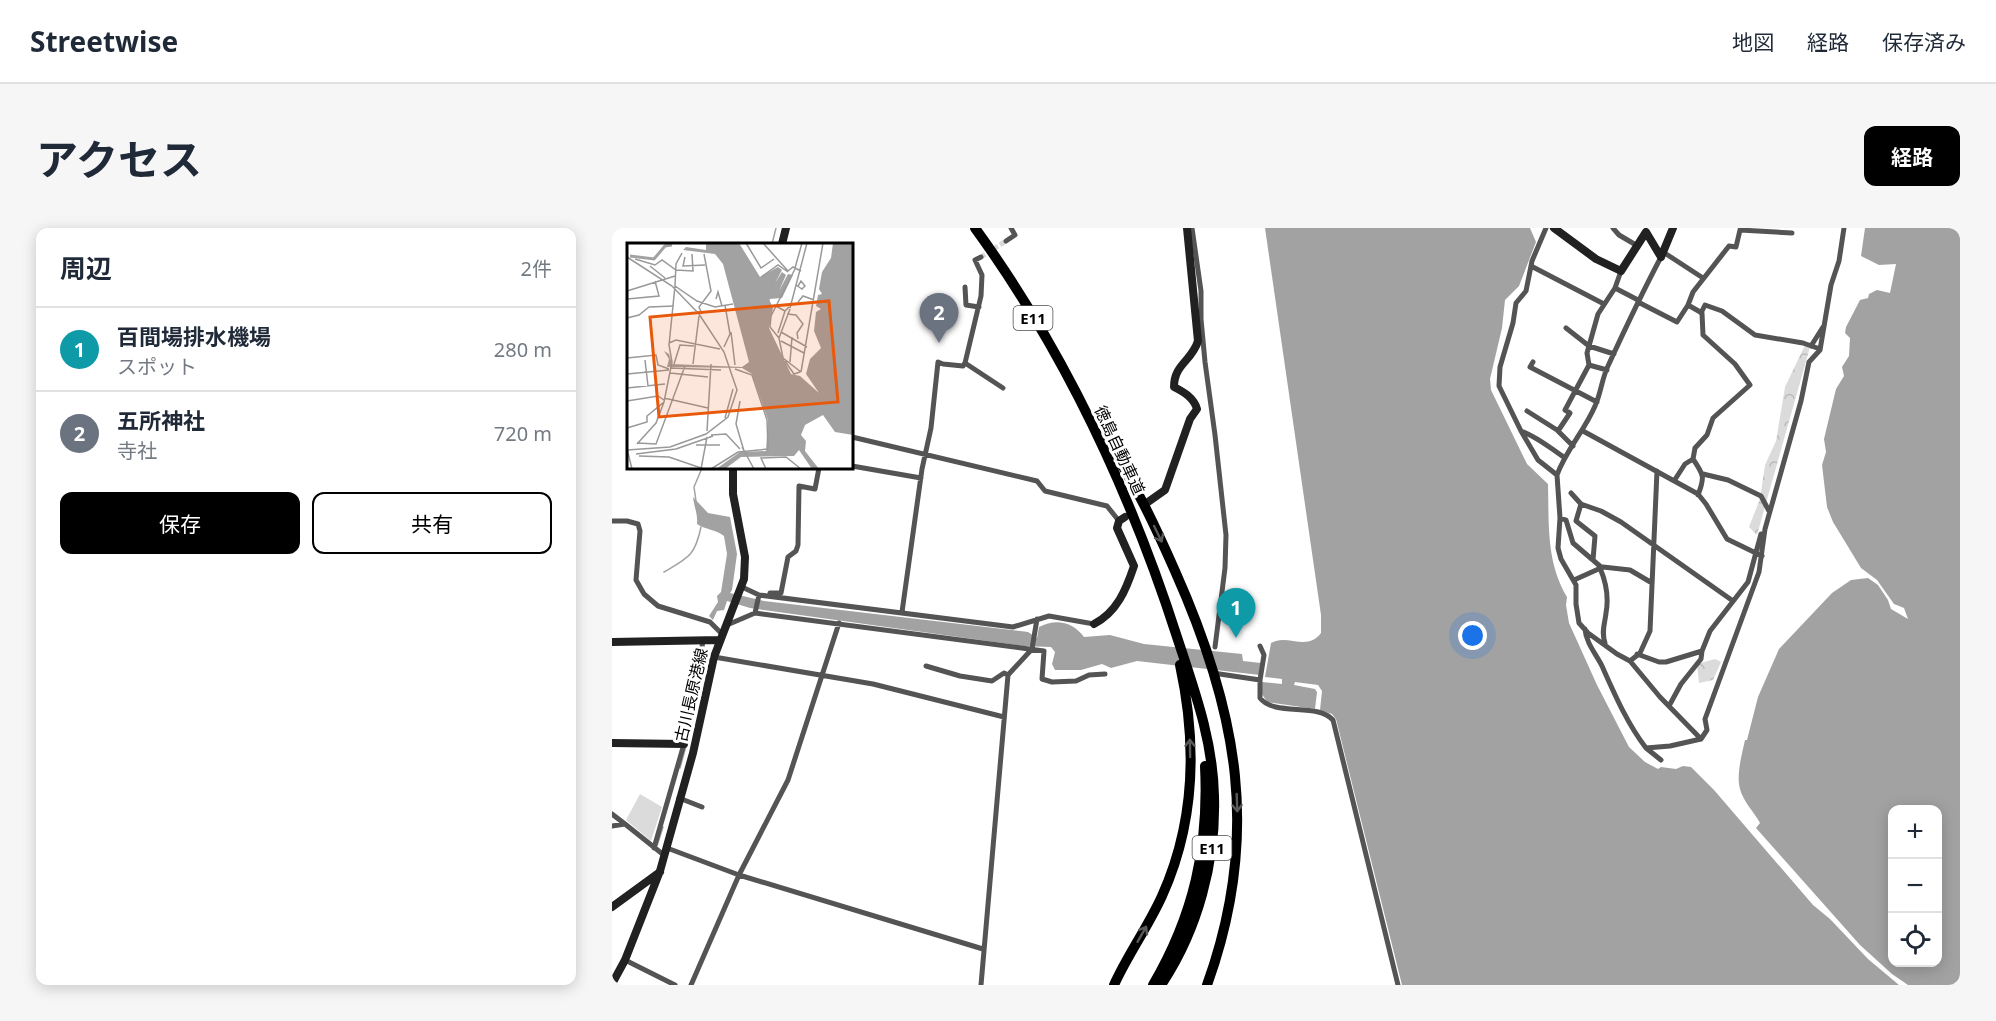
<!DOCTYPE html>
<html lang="ja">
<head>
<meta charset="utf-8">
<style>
	:root { --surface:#fff; --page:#f6f6f7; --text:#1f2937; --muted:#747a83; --line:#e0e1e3; --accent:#000 }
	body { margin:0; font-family:"Noto Sans","Noto Sans JP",sans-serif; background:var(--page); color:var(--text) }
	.controls { position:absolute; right:18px; bottom:18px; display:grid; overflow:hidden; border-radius:12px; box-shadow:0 3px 15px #0003 }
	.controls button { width:54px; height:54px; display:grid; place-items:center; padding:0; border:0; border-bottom:2px solid var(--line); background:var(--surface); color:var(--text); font:30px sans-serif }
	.you { position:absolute; left:861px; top:408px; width:21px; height:21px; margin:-15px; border:4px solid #fff; border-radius:50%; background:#1a73e8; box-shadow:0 0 0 9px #1a73e833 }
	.badge { display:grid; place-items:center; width:39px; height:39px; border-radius:50%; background:var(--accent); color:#fff; font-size:20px; font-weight:700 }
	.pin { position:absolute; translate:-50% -50px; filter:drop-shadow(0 2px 3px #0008) }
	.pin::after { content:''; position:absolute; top:32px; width:21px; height:18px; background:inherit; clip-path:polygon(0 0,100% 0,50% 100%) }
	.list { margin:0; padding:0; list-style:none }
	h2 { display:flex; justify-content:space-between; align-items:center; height:78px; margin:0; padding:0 24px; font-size:26px }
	h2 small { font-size:20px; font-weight:400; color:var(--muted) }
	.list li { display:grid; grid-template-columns:39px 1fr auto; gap:18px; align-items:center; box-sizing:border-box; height:84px; padding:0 24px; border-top:2px solid var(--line) }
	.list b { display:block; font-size:22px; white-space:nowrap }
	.list p { margin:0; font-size:20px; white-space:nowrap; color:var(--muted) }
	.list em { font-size:20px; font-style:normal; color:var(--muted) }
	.actions { display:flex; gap:12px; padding:18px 24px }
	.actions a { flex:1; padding:14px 0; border:2px solid var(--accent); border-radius:12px; text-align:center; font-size:21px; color:var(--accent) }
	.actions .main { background:var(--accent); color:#fff }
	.icon { flex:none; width:33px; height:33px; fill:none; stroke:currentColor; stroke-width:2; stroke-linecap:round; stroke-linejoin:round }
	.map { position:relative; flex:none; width:1348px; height:757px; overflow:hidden; border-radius:12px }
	header { display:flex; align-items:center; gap:36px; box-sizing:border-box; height:84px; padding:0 30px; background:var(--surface); border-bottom:2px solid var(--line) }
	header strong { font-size:28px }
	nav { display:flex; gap:33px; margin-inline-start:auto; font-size:21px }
	.intro { display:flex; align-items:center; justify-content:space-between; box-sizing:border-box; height:144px; padding:0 36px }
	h1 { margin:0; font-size:42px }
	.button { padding:15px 27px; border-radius:12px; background:var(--accent); color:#fff; font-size:21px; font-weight:700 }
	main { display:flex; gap:36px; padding:0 36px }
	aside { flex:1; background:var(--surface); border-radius:12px; box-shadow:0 3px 15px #0003 }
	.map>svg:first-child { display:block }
	.forest { fill:url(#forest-crowns) }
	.pitch { fill:#dbdbdb }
	.water { fill:#a2a2a2; fill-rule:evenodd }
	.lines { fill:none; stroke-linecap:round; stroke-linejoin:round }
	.stream { stroke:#a2a2a2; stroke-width:1.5 }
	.street-tunnel { stroke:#d9d9d9; stroke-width:5; stroke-dasharray:5 2.5; stroke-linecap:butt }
	.street { stroke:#545454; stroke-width:5 }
	.secondary { stroke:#212121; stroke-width:8 }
	.highway { stroke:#000; stroke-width:10 }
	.oneway { stroke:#595959 }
	.labels { text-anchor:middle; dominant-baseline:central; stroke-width:6; stroke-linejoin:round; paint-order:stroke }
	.shield { fill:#fff; stroke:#4c4c4c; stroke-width:1.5 }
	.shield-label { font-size:15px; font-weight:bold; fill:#000 }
	.street-label { font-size:16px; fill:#000; stroke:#fff }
	.inset-river { fill:none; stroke:#a2a2a2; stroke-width:3 }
	.inset-road { fill:none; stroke:#999; stroke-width:1.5 }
	.view { fill:#e8590c; fill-opacity:0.15; stroke:#e8590c; stroke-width:3 }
	.inset-edge { fill:none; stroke:#000; stroke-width:3 }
</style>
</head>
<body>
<header>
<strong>Streetwise</strong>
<nav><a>地図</a><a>経路</a><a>保存済み</a></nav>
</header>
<div class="intro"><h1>アクセス</h1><a class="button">経路</a></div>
<main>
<aside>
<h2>周辺<small>2件</small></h2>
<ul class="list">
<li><span class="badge" style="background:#0f9aa8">1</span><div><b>百間場排水機場</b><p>スポット</p></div><em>280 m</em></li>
<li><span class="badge" style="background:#6b7280">2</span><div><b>五所神社</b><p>寺社</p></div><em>720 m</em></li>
</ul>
<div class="actions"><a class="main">保存</a><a>共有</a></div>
</aside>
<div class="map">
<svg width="1348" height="757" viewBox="0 0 1348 757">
	<defs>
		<pattern id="forest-crowns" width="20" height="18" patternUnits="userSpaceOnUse" patternTransform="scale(1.5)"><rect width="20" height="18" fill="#dbdbdb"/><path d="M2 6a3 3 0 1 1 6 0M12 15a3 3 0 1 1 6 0" fill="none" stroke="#bababa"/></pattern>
	</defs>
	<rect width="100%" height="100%" fill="#fff"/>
	<!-- forest -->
	<path class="forest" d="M1193,117L1198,119L1145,307L1137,299L1148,271L1153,237L1164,213L1173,159Z
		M1103,431L1109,434L1101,452L1087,455L1085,436Z"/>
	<!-- pitch -->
	<path class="pitch" d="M28,566L50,579L39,613L14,592Z"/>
	<!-- water -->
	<path class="water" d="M653,0H918L924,14L907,58L893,72L890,100L878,151L879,162L915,236L936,256C937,295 934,334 955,369L954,377L957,395L985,457L1017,519L1033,534L1046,541L1049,539L1064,541L1071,538L1079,539L1102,562L1201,677L1218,691L1256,731L1287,757H790L724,491L720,486L708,482L710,463L706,457L683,454L682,457L703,461L705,464L703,481L655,474L650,466V454L670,456V451L653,449L659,415C675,405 695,424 709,405V387Z
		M1253,0H1348V757H1296L1280,746L1248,717L1144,600L1148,595C1142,584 1131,573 1128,561C1124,547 1130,526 1133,512H1135L1146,469L1167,421L1220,365L1239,352L1256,350L1266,357L1276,372L1279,381L1296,391L1292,380L1282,376L1265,352L1249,340L1221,294L1215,279L1210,237L1214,224L1212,211L1224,161L1232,148L1230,139L1237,128L1238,110L1233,105L1234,99L1248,72L1256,70L1257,66L1265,62L1278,65L1284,36L1267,37L1249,28ZM1280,582H1326V734H1280Z
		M81,269L96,285L118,289L125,326L120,362L118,365L152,373L416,404L425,410L427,399C444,390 461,394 472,409L498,407L532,416L630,426L631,433L649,435L648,447L525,433L499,440L490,436L469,442H443L440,436L443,424L439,419L411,418L138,380L115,373L112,382L105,383L101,392L97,388L106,374L105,368L109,364L115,326L112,308C103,301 94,302 85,296C86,286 82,279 81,269Z"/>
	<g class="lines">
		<!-- stream -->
		<path class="stream" d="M160,16L164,0
			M84,273L82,259L90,240
			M52,344C76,330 83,328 89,299
			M76,514L93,423
			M68,540L74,518
			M45,618L51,599"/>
		<!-- street-tunnel -->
		<path class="street-tunnel" d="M369,29L394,13"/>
		<!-- street -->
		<path class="street" d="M580,0L589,63V91L593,134L603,207L614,307L613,340L603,419
			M934,0L920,33L914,63L904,75L901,95L888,139L887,158L909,203L926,232L945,247C954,222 973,202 983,178C989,165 990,150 996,138C1013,101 1030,65 1049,29
			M1001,0L1007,7L1024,17
			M1128,2L1180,5
			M394,13L403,7L399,0
			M1051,24L1091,50
			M919,38L992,76
			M353,59L354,77L367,79
			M1003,60L1026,72
			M1026,74L1065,94L1076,77L1090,85L1091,107L1123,136L1138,157L1101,190L1095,207L1083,220L1081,231C1092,247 1093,249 1086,267
			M1076,77L1081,64L1117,18L1124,19L1128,2
			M1089,85L1093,77L1110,83L1143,107L1191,115L1208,121
			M954,100L977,118L1002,126
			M1199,118L1211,99
			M921,134L918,139L985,174
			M353,135L391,160
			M977,137L995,142
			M915,183L945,202L961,218
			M909,203C926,209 938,220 953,230
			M946,203L958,185L953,182L977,137L975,125L986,86L1003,60L1009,43
			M971,203L1086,266L1094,276L1115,311L1150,328
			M240,209L425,253L433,263L495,278L507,293
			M240,238L309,250
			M1091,246L1116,252L1149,268L1157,283
			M945,247L948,290L946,320L949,331L964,357V376L967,395L976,405L1005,426L1018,433L1048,469L1089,511
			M1062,253L1073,236L1081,231
			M959,265L969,276L989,283L1009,294L1121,373
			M969,276L964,293L983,308L981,332
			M948,290L954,292L961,315L989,339
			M0,293H15L26,296L28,303L24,352L32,366L46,378L98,394L111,407
			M988,340C994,354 997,369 994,385C993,395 989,404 993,415
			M962,352L991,339L1018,342L1040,355
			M130,359L147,367L401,399L437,388L482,396
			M158,365H169L176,329L184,323L186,317L187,258L203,261L207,240
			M290,384L310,241L319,200L326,134L331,136L351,138L353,135L369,68L370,47L363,32L369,29
			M143,385L147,367
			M115,397L143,385L432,423L430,451L440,454L464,453L477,447L493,446
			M973,401C974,415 984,426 990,438C1003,467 1015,495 1034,520L1058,518L1089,511L1095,502L1093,491L1147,344L1153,301L1189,173L1197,134L1208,122L1219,57L1227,33L1232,0
			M1025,426L1047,434H1054L1090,423
			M102,429L261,456L392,489
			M1018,433L1028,425L1038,403L1045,243
			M314,438L348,448L380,453L392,445L396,447
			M601,445L648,452V470C663,489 705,474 721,492L786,757
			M648,452L652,427L648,418
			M1057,478L1069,456L1089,431L1090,423L1098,403L1136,354L1149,306
			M1034,520L1049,532
			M67,570L90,579
			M0,586L13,596
			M0,598L13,596L53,628
			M42,620L72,516L91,413
			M55,620L127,647L371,721
			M13,732L63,757
			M79,757L127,647L176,552L227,395
			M369,757L396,447L420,421L425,391"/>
		<!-- secondary -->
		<path class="secondary" d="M942,0L984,31L1009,43L1034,4L1049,29
			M170,16L174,0
			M1049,29L1061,0
			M536,274L553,262L578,191L585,181C582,170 572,164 562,159C562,136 580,133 586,113L575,0
			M482,396C505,384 514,362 522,338L505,300L507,293L513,289
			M0,414L108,412
			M0,515L72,516
			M0,679L48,644
			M0,756L13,732L48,643L81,525L102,429L132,351L133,329L121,266V240"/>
		<!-- highway -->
		<path class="highway" d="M363,0C453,124 518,263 565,409C582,461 601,512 602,568C604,633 586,702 549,757
			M498,218C524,257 544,300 563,343C626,484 649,608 595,757
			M502,757C516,726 536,699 550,668C583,595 585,515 568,437
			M541,757C582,687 597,619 593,538"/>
	</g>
	<!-- one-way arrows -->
	<defs><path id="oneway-shaft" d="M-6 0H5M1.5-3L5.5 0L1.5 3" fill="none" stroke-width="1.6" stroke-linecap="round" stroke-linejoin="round" transform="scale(1.5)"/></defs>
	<g class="oneway">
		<use href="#oneway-shaft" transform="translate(546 306) rotate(64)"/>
		<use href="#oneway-shaft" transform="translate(578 520) rotate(-91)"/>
		<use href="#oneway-shaft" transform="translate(625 575) rotate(88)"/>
		<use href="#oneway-shaft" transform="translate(530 706) rotate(-60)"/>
	</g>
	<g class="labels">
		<!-- shield labels -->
		<g class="shield">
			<rect x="401.5" y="78" width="39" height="24" rx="4.5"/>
			<rect x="580.5" y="608" width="39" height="24" rx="4.5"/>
		</g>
		<g class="shield-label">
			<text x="421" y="90">E11</text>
			<text x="600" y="620">E11</text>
		</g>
		<!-- street labels -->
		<g class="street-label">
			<text transform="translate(508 222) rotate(65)">徳島自動車道</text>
			<text transform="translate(79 467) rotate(-77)">古川長原港線</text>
		</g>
	</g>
	<!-- overview -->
	<g transform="translate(15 15)">
		<rect width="226" height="226" fill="#fff"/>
		<path d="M79,0H112L133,34L151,24L155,27L148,40L155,29L159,32L152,48L161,31L166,32L155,55L142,56L146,65L142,85L164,131L173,133L192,150L179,131L183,116L194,105L187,88L189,69L194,66L189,63L191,52L195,51L192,46L195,29L204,15L206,0H226V192L208,189L196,172L178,182L174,192L179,198L178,208L192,226H185L172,207L167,213L114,214L98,226H89L113,209L139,208L141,177L125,131L115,125L40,124L42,116L37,108L42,111L45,121L115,124L122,119L96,21L88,11L56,7L59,4L79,7Z" fill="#a2a2a2"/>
		<path class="inset-river" d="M3,13L27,16L38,3L45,2M108,61L139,53L143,56"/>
		<path class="inset-road" d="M119,0L134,25L147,16M136,0L161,28L166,24L174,28M0,14L45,43L72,71L97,109L110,147L101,174L79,191L43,204L0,207M58,14L56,23L78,22M8,16L28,22L35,17L49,27L66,28L65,11M23,23L38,35M168,25L175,0M134,34L151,22L161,29M169,42L175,46L178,43L174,38L171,43M48,43L49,21L55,10M0,48L48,33M0,56L32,53L28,38M89,56L91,49L95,63M171,59L176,53L187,57M147,62L158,68L162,64M163,65L180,0M163,66L152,95L143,84L144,73L168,26M75,71L72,64L84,48L77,11M160,71L169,72L176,81L170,90L171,96M0,75L12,72L22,64L47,63M104,89L108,122M154,89L180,104M151,90L158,68M152,95L156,115L174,129M154,98L177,110M42,100L49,97L93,106M97,104L103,91L98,62M0,115L29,112L31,122L42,126M18,117L21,143M158,118L167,131L173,129M163,119L165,94M47,121L53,102L67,103M66,121L72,73M43,125L94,127M174,129L196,0M43,130L81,134M0,131L42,127M0,145L38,141M37,155L81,165M0,158L31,153L37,157M113,158L109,181L117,208M98,175L106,146M0,185L20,179V173L37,159L45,119L42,102L48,43L70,58L88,64L106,61M80,188L84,121M84,192L99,191L113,206M10,200L29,201L58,123M10,201L29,180L37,159M69,202H93M115,204L127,226M0,206L5,226M9,211L49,206L86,193M12,213L42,214L77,226M74,226L80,194M84,226L111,209L141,206L140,177L125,132L108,126M139,226L134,215L159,214L174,226"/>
		<path class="view" d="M202,58L211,159L32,174L23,74Z"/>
		<rect width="226" height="226" class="inset-edge"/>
	</g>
</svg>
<div class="controls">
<button>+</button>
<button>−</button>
<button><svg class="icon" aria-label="locate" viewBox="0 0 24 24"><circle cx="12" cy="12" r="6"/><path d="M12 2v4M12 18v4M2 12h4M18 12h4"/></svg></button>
</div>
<div class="you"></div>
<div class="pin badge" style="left:624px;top:410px;background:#0f9aa8">1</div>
<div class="pin badge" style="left:327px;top:115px;background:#6b7280">2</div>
</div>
</main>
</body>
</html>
